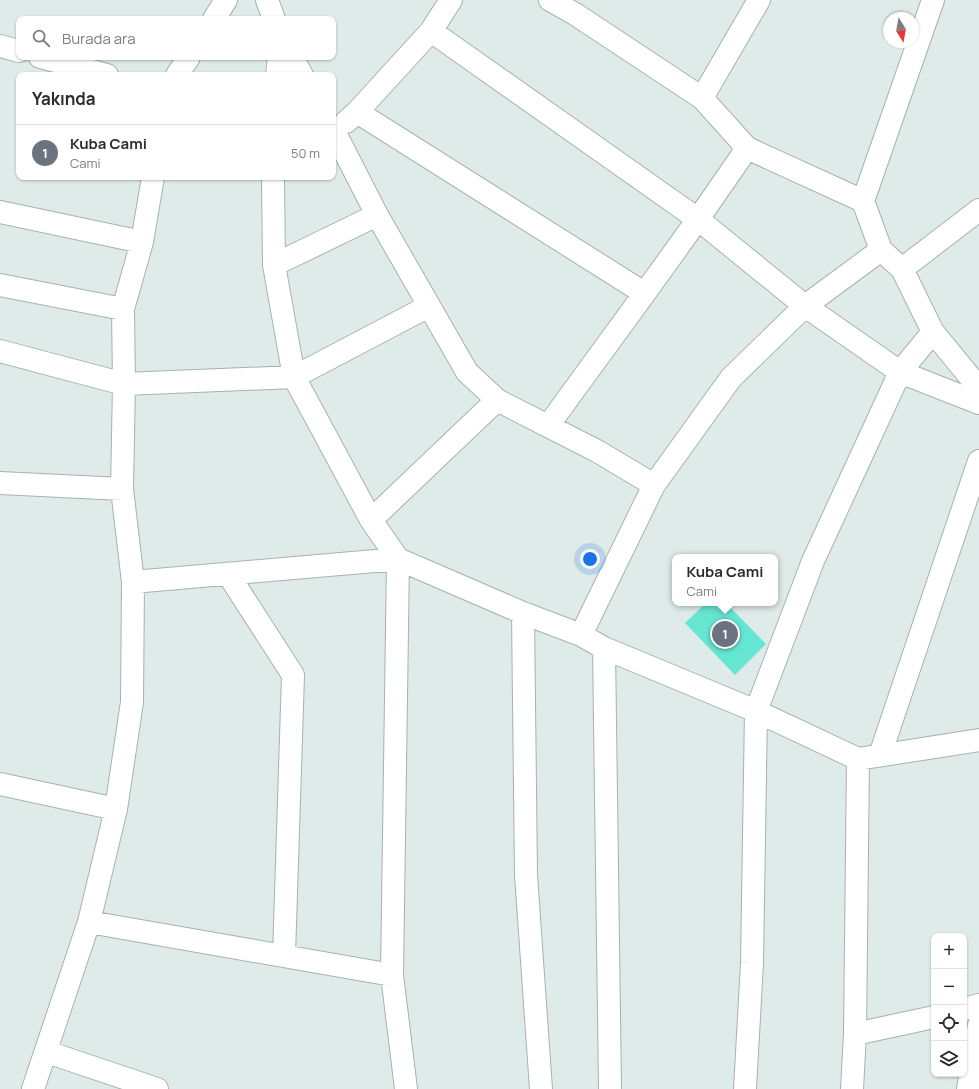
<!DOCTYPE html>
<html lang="tr">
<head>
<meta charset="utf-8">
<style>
	:root { --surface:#fff; --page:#f2f2f3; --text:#2b2b33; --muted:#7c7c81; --line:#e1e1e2; --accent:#aa1a04 }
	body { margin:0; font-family:Manrope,sans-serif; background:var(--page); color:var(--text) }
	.controls { position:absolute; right:12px; bottom:12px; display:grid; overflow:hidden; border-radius:8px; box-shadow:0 1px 3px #0004 }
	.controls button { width:36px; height:36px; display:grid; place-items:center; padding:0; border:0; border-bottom:1px solid var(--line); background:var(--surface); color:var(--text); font:20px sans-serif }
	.compass { position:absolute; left:883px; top:12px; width:36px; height:36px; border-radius:50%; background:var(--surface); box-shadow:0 1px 3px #0004; rotate:169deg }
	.you { position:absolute; left:590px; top:559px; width:14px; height:14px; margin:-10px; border:3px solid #fff; border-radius:50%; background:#1a73e8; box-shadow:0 0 0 6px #1a73e833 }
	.badge { display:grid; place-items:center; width:26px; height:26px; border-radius:50%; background:var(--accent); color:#fff; font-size:13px; font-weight:700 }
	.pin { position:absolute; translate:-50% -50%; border:2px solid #fff; box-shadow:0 1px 4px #0006 }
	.popup { position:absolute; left:672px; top:554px; width:106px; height:52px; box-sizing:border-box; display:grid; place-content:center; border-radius:8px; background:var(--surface); filter:drop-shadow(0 1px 3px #0005); font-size:13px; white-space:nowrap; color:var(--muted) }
	.popup b { font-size:15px; color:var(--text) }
	.popup::after { content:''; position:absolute; left:50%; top:100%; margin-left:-8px; border:8px solid transparent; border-top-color:var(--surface) }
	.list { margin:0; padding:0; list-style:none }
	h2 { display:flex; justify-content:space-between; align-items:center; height:52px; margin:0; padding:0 16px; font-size:17px }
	h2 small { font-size:13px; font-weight:400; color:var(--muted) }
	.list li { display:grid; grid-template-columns:26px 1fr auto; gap:12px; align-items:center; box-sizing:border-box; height:56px; padding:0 16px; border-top:1px solid var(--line) }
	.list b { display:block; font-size:15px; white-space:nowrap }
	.list p { margin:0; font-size:13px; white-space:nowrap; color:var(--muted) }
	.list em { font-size:13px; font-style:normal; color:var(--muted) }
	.icon { flex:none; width:22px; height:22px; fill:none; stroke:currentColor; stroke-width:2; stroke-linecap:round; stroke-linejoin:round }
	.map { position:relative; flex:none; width:979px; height:1089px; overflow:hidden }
	.search { position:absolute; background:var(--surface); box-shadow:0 1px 3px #0004; left:16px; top:16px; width:320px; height:44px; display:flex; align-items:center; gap:10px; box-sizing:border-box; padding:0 14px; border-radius:8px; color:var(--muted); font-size:15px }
	.panel { position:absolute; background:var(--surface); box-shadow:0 1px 3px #0004; left:16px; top:72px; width:320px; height:108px; border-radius:8px }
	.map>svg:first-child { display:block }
	.building { fill:#65e6d2 }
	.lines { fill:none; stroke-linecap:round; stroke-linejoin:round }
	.minor-casing { stroke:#a6b2b0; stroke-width:24 }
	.minor { stroke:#fff; stroke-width:22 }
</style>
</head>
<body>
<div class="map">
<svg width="979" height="1089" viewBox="0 0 979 1089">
	<rect width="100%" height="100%" fill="#dfebe8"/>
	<!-- building -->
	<path class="building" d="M706,603H726L766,644L735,675L685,623Z"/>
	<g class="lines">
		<defs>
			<path id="minor" d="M267,0L274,19
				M550,0L575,14L702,98L747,148L863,201L881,250L902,269L933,332L979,388
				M214,19L226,0
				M431,31L699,220L805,306L900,372L979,403
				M0,46L19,51
				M40,57L107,75
				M292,57L302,75
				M177,75L189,57
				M277,75L279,57
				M702,98L759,0
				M357,112L644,293
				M346,122L357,112L431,31L451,0
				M333,129L377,215L467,372L497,400L597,451L654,485
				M273,177L274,265L294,377L371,520L398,559L523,613L581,635L604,648L756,711L858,759L979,740
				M863,201L933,0
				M0,212L142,242
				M274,265L377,215
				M902,269L979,210
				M0,285L123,309
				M0,351L124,384L294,377L429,306
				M548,426C615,333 684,242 747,148
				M0,483L122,489
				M371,520L497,400
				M228,574L293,675L284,956
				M133,582L398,559L392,975L406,1089
				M523,613L526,875L541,1089
				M581,635L654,485L731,378L805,306L881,250
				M604,648L610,1089
				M880,755L979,461
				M0,784L116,809
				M89,922L392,975
				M964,1009L979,1005
				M855,1034L934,1017
				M47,1052L157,1089
				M33,1089L89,922L116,809L132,702L133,582L122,489L124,384L123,309L142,242L153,177
				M745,1089L752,963L756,711L813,561L900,372L933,332
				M852,1089L855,1034L858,759
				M968,1089L979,1025"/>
		</defs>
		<!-- minor casing -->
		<use href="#minor" class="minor-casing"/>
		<!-- minor -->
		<use href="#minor" class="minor"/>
	</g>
</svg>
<div class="controls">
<button>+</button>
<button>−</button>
<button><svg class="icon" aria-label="locate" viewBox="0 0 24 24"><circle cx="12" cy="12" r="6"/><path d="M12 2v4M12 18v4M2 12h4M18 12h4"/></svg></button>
<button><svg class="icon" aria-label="layers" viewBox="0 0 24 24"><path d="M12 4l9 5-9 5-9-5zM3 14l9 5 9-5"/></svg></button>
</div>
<svg class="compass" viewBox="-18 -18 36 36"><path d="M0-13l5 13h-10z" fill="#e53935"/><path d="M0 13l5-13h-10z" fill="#7c7c81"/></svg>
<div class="you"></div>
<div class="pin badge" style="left:725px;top:634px;background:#6b7280">1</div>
<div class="popup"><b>Kuba Cami</b>Cami</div>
<div class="search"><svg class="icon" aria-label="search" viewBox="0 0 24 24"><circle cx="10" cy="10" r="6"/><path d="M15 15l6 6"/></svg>Burada ara</div>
<section class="panel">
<h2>Yakında<small></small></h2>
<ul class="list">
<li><span class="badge" style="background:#6b7280">1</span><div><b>Kuba Cami</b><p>Cami</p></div><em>50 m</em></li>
</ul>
</section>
</div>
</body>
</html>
